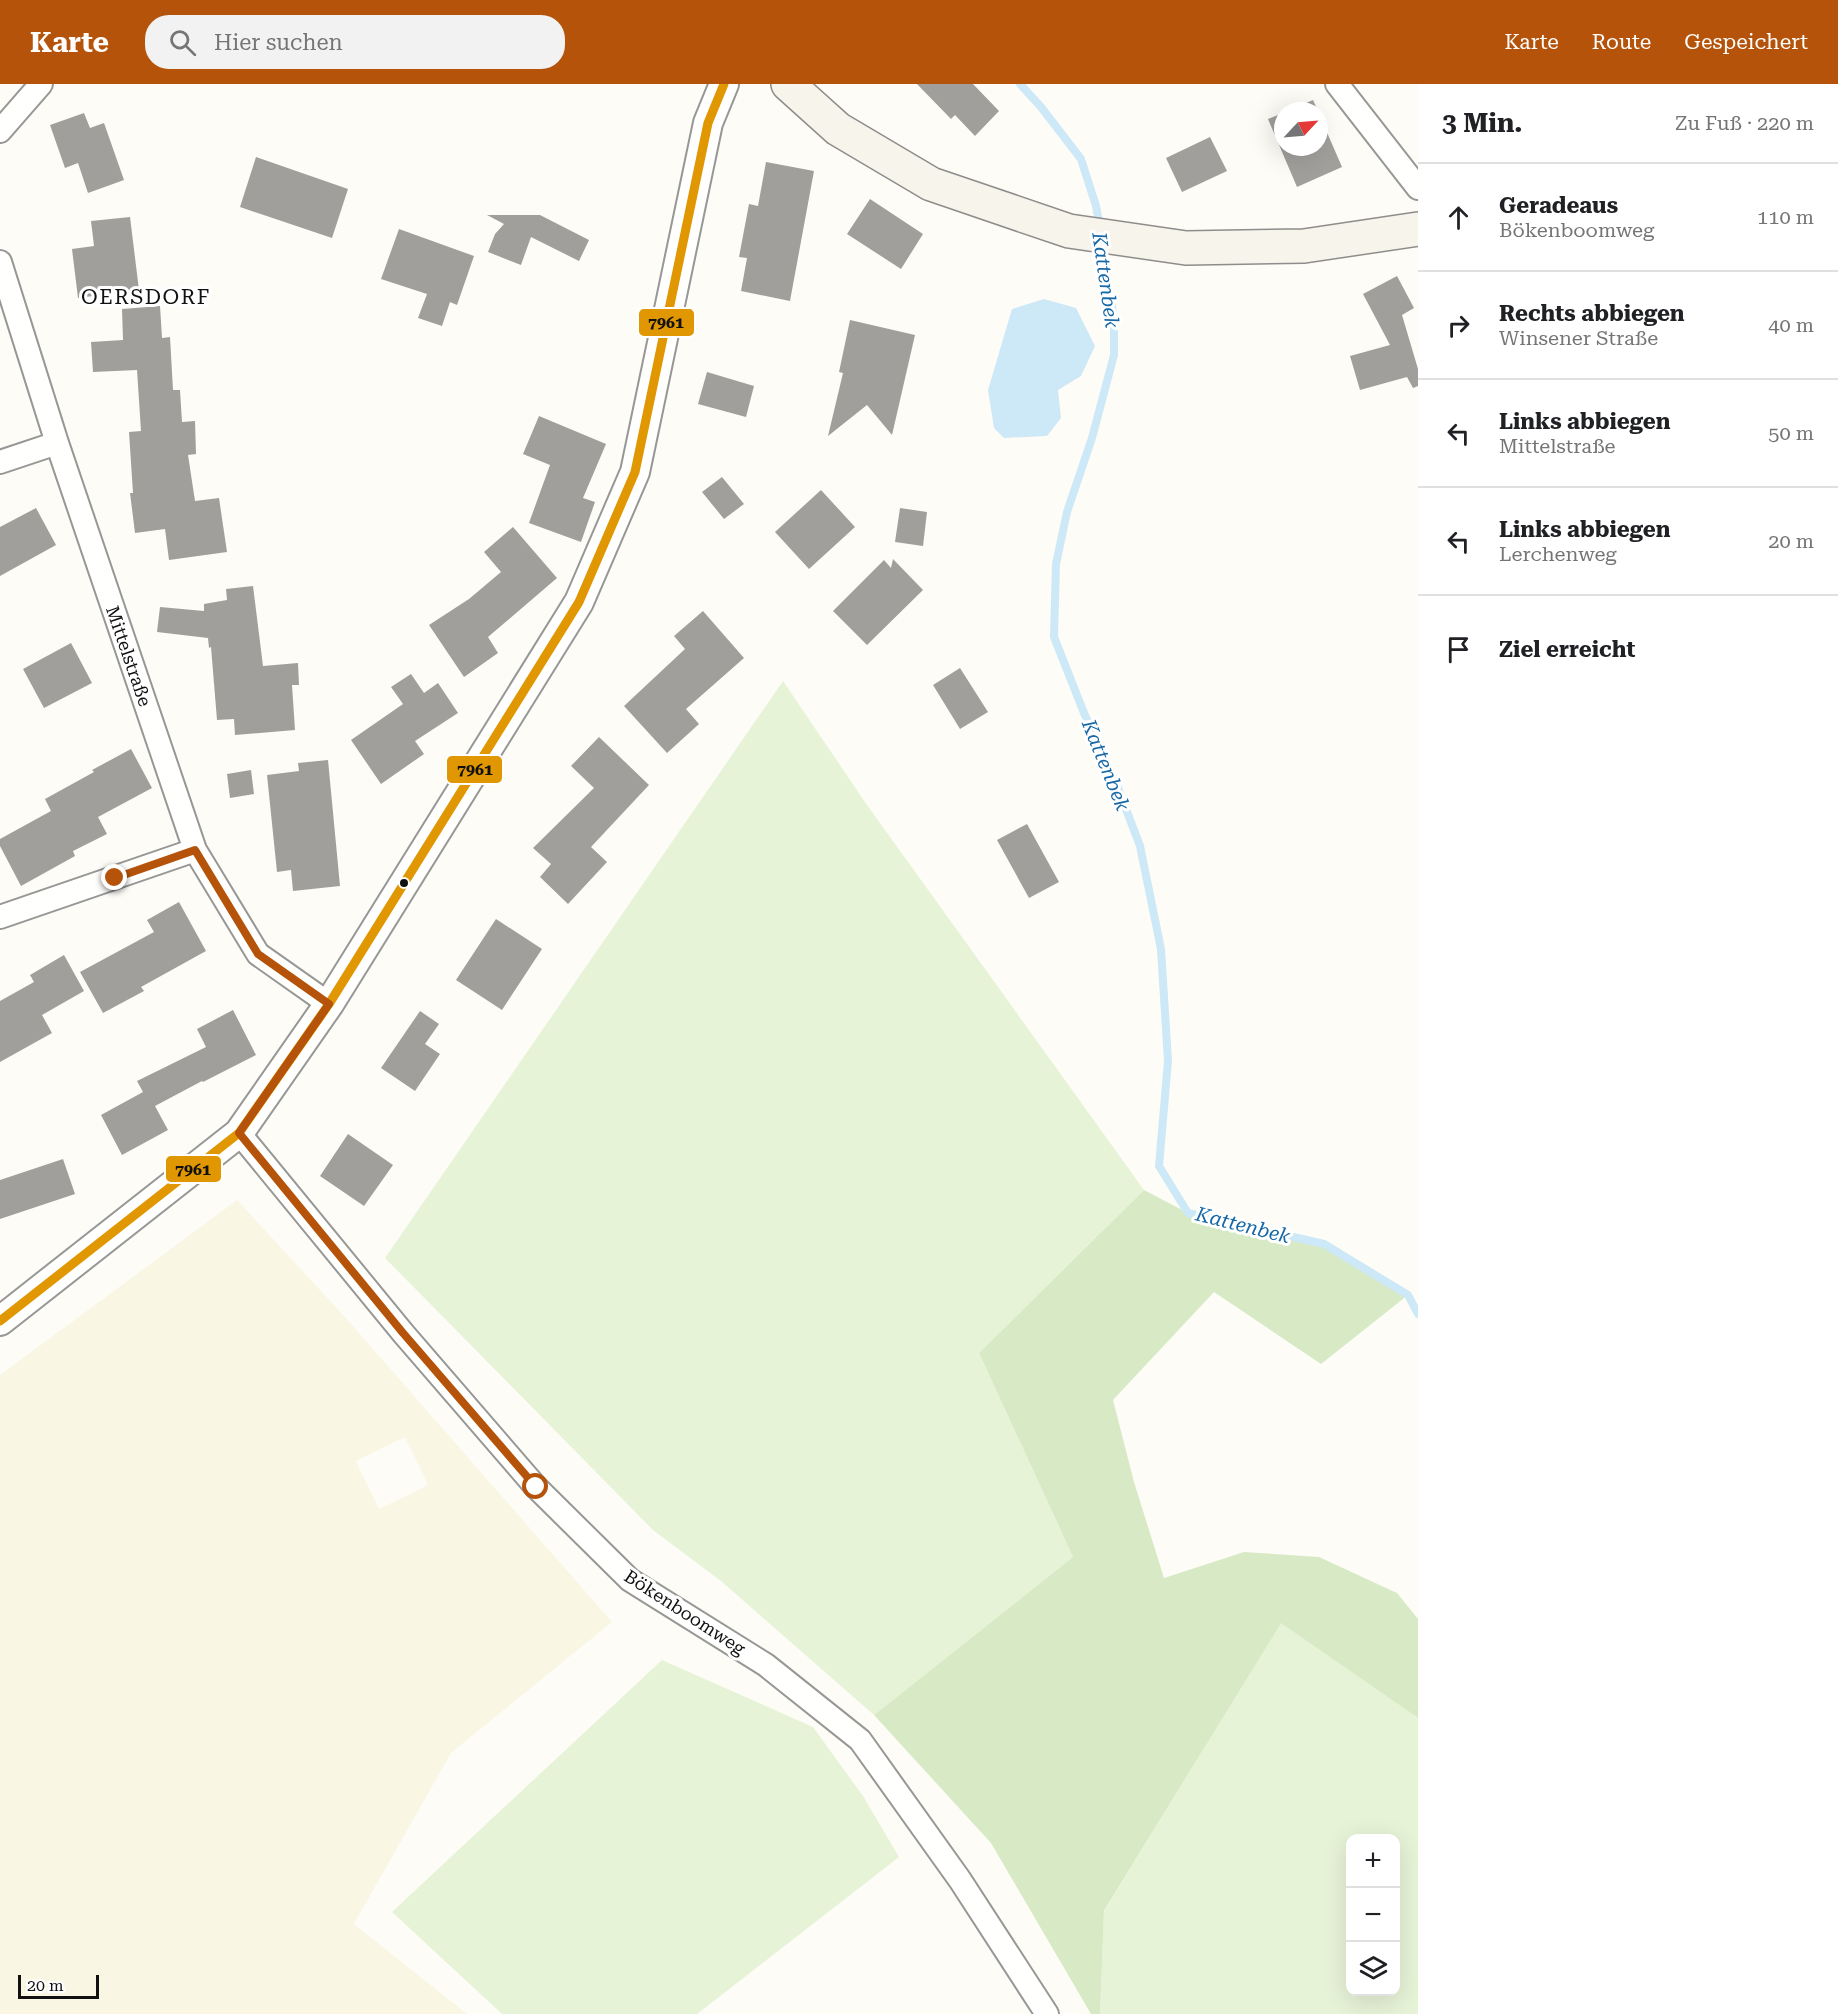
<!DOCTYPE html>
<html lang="de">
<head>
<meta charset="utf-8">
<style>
	:root { --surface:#fff; --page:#f2f2f2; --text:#202124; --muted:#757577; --line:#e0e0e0; --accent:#b45309 }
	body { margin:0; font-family:"Roboto Serif",serif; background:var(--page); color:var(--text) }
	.controls { position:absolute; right:18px; bottom:18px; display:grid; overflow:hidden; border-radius:12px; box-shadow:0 6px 24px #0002 }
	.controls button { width:54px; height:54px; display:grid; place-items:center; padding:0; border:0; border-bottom:2px solid var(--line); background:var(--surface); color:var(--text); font:30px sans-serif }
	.compass { position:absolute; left:1274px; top:18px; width:54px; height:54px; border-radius:50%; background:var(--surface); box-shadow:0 6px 24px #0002; rotate:64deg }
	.scale { position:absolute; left:18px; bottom:15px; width:81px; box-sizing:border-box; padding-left:6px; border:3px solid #111; border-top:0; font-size:16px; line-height:21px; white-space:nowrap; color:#111; -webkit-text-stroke:4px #fff; paint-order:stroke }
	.stop { position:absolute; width:18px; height:18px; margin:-14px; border:4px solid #b45309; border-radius:50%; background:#fff }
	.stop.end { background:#b45309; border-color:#fff; box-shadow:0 2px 6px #0008 }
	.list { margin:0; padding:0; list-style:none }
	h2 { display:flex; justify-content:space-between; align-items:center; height:78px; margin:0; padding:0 24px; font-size:26px }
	h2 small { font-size:20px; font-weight:400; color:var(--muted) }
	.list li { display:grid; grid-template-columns:39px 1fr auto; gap:18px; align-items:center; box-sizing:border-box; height:108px; padding:0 24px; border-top:2px solid var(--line) }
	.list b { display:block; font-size:22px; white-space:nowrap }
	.list p { margin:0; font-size:20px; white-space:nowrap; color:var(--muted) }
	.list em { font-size:20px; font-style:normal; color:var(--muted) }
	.icon { flex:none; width:33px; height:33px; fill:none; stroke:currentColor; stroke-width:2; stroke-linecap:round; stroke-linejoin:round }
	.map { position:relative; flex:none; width:1418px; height:1930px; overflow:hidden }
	header { display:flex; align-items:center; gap:36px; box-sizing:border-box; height:84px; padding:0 30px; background:var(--accent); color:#fff }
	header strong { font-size:28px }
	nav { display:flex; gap:33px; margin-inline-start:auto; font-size:21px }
	.search { width:420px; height:54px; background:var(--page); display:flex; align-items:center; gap:15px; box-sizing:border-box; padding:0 21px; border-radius:24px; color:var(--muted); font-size:22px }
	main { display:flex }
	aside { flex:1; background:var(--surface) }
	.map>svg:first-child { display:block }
	.farmland { fill:#f9f7e4; fill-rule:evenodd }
	.green { fill:#e7f3d7; fill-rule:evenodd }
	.forest { fill:#d8eac5 }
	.water { fill:#cde8f7 }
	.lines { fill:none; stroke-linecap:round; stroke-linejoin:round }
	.stream { stroke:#cde8f7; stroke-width:8 }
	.building { fill:#a19f9c }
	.minor-casing { stroke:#979795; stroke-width:26 }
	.tertiary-casing { stroke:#979795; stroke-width:32 }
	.secondary-casing { stroke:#8e8d8b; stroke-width:36 }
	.minor { stroke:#fffffe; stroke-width:22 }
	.tertiary { stroke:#fffffe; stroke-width:28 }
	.secondary { stroke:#f6f4eb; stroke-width:33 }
	.bus-1-casing { stroke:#fff; stroke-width:14 }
	.bus-1 { stroke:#e09702; stroke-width:9 }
	.route { stroke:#b45309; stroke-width:8 }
	.bus-dot { fill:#111; stroke:#fff; stroke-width:2 }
	.labels { text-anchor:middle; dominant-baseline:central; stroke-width:6; stroke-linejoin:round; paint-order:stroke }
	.street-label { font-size:18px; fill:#111; stroke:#fff }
	.water-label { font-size:20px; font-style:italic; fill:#1768a6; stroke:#fff }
	.quarter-label { font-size:21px; letter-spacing:1.5px; fill:#111; stroke:#fff }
	.line-badge { stroke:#fff; stroke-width:2 }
	.pale-badge-label { font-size:16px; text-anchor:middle; font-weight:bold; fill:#111 }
</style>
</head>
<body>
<header>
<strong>Karte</strong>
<div class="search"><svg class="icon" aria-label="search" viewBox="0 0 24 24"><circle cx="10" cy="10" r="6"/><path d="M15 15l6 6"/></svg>Hier suchen</div>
<nav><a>Karte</a><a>Route</a><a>Gespeichert</a></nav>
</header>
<main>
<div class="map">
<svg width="1418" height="1930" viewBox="0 0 1418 1930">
	<rect width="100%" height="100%" fill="#fdfcf7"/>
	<!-- farmland -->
	<path class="farmland" d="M237,1116L345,1233L612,1538L451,1669L354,1840L467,1930H0V1291ZM405,1353L428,1401L379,1425L356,1377Z"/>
	<!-- green -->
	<path class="green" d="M783,597L867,721L1144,1106L979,1269L1073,1473L874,1631L721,1497L653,1446L385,1174Z
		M1281,1538L1418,1634V1930H1100L1104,1828ZM1350,1754H1396V1908H1350Z
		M662,1576L813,1643L863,1712L899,1773L697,1930H502L392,1828Z"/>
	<!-- forest -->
	<path class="forest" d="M1144,1106L1188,1129L1324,1160L1408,1211L1321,1280L1214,1208L1113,1316L1134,1398L1164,1494L1244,1468L1319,1473L1397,1509L1418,1535V1634L1281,1539L1104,1827L1100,1930H1091L991,1759L874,1631L1073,1473L979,1269Z"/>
	<!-- water -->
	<path class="water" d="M1044,215L1076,224L1095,262L1081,292L1058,306L1061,334L1047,352L1004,354L994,344L988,306L1012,225Z"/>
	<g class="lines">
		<!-- stream -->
		<path class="stream" d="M1020,0L1041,23L1081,75L1096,122L1100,144
			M1102,159L1114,235V271L1092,354L1067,428L1056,480L1054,553L1084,629L1118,704L1140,762L1161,865L1168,977L1159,1082L1188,1129L1324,1160L1408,1211L1418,1230"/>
	</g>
	<!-- building -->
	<path class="building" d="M917,0H973L999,27L975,52L955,31L951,35Z
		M1313,16L1318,27H1287Z
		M84,29L90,44L104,39L124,96L88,109L78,79L65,84L50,41Z
		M1283,29V63H1319V30L1342,83L1297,103L1268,35Z
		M1210,53L1227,87L1182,108L1166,74Z
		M256,73L348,105L332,154L240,123Z
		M766,78L814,87L790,217L741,207L747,174L739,173L749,120L758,122Z
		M870,115L923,150L901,185L847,150Z
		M487,131H540L589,156L579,177L531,153L521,181L488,168L495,150L504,140Z
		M130,133L139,206L78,214L72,165L94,162L91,137Z
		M399,145L474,172L457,221L450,218L442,242L418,234L427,210L381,195Z
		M1397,192L1414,224L1402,231L1418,285V302L1413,304L1407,293L1360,306L1350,272L1390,261L1363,210Z
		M160,222L162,254L170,253L173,306H180L182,338L195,337L196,370L188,371L195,417L219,414L227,468L169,476L165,445L135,449L130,409H133L129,348L141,347L137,286L93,288L91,258L123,256L122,225Z
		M850,236L915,251L892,351L867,321L828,352L843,289L839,288Z
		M707,288L754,302L746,333L698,320Z
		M539,332L606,360L583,414L595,418L581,458L529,439L550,381L523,370Z
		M722,393L744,420L724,435L702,408Z
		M821,406L855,443L809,485L775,448Z
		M36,424L56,461L0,492V443Z
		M900,424L927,428L923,462L895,458Z
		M513,443L557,494L488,553L498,569L464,593L429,541L469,515L501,488L484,468Z
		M893,475L923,506L867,561L833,527L884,476L891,484Z
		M253,502L263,582L298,579L299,601H292L295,646L235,651L234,635L217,636L211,563L209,564L208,554L157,548L160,523L204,527V520L227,516L226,505Z
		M703,527L744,574L686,625L699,640L667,669L624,622L685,565L674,552Z
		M71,559L92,599L44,624L23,585Z
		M960,584L988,628L960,645L933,601Z
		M411,590L424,609L438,599L458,629L415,657L424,670L381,700L351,656L403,620L391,603Z
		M599,653L649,701L591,763L607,778L568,820L540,793L551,780L533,764L594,704L571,682Z
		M131,665L152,704L98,733L107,750L73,767L75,772L21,802L0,762V755L51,727L45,715L94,688L92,686Z
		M328,676L340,802L293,807L291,786L277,788L267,691L299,687L298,679Z
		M251,686L254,710L230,714L227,690Z
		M1027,740L1059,798L1029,814L997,756Z
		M179,818L206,867L141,903L144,907L103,929L80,888L154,848L147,836Z
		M496,835L542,865L502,926L456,896Z
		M64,871L84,907L42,931L52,949L0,978V917L34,898L30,891Z
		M233,926L256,971L203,998L202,997L155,1022L168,1046L122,1071L101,1031L143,1008L137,997L206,963L197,945Z
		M420,927L439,940L425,960L440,970L415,1007L381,984Z
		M348,1050L393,1081L364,1122L320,1092Z
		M63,1075L75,1110L0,1135V1096Z"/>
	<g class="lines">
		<defs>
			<path id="minor" d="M1337,0L1418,104
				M0,47L41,0
				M0,178L57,359L195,766L258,870L329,920
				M0,378L57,359
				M0,833L195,766
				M239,1049L403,1249L536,1403L630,1496L766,1581L860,1656L960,1796L1047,1930"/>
			<path id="tertiary" d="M0,1237L239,1049L329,920L579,518L635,388L708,39L724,0"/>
			<path id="secondary" d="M788,0L838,45L931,100L1069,147L1186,164L1304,162L1418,145"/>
		</defs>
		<!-- minor casing -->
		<use href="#minor" class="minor-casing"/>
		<!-- tertiary casing -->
		<use href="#tertiary" class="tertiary-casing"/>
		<!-- secondary casing -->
		<use href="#secondary" class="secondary-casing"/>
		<!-- minor -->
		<use href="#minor" class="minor"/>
		<!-- tertiary -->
		<use href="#tertiary" class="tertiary"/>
		<!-- secondary -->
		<use href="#secondary" class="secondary"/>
		<defs>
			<path id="bus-1" d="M0,1237L239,1049L329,920L579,518L635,388L708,39L724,0"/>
		</defs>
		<!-- bus-1 casing -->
		<use href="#bus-1" class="bus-1-casing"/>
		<!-- bus-1 -->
		<use href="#bus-1" class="bus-1"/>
	</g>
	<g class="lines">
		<!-- route -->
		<path class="route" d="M115,794L195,766L258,870L329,920L239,1049L403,1249L536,1403"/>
	</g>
	<!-- markers -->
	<circle class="bus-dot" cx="404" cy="799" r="5"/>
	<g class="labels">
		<!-- street labels -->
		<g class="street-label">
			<text transform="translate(129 572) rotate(71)">Mittelstraße</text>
			<text transform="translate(685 1528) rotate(33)">Bökenboomweg</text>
		</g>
		<!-- water labels -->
		<g class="water-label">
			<text transform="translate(1106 196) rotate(82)">Kattenbek</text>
			<text transform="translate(1106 681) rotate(68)">Kattenbek</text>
			<text transform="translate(1243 1141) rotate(14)">Kattenbek</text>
		</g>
		<!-- quarter labels -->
		<g class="quarter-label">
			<text x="146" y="213">OERSDORF</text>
		</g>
	</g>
	<g class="line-badge">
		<rect x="638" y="224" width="57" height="29" rx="6" fill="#e09702"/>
		<rect x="446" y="671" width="57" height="29" rx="6" fill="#e09702"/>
		<rect x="165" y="1071" width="57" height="28" rx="6" fill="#e09702"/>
	</g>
	<g class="pale-badge-label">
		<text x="666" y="244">7961</text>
		<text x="475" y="691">7961</text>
		<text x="193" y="1091">7961</text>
	</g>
</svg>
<div class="controls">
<button>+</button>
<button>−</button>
<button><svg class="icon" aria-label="layers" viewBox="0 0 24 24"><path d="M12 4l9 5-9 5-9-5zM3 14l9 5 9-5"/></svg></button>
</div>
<svg class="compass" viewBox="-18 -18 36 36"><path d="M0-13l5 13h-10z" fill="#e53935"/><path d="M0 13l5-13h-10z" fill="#757577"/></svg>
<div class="scale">20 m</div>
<div class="stop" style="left:536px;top:1403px"></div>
<div class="stop end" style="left:115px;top:794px"></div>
</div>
<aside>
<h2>3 Min.<small>Zu Fuß · 220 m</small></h2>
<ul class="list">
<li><svg class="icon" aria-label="ahead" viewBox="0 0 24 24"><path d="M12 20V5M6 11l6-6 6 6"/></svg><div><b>Geradeaus</b><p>Bökenboomweg</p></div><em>110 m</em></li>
<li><svg class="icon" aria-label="right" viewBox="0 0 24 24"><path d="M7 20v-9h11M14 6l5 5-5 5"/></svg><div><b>Rechts abbiegen</b><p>Winsener Straße</p></div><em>40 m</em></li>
<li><svg class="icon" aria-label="left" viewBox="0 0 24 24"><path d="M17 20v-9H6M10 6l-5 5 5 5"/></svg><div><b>Links abbiegen</b><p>Mittelstraße</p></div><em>50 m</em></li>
<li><svg class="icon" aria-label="left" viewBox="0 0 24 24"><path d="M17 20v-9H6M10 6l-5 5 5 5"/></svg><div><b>Links abbiegen</b><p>Lerchenweg</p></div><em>20 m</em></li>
<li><svg class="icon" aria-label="arrive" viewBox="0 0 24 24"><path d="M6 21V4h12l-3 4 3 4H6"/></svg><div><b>Ziel erreicht</b></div></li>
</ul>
</aside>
</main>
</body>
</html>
